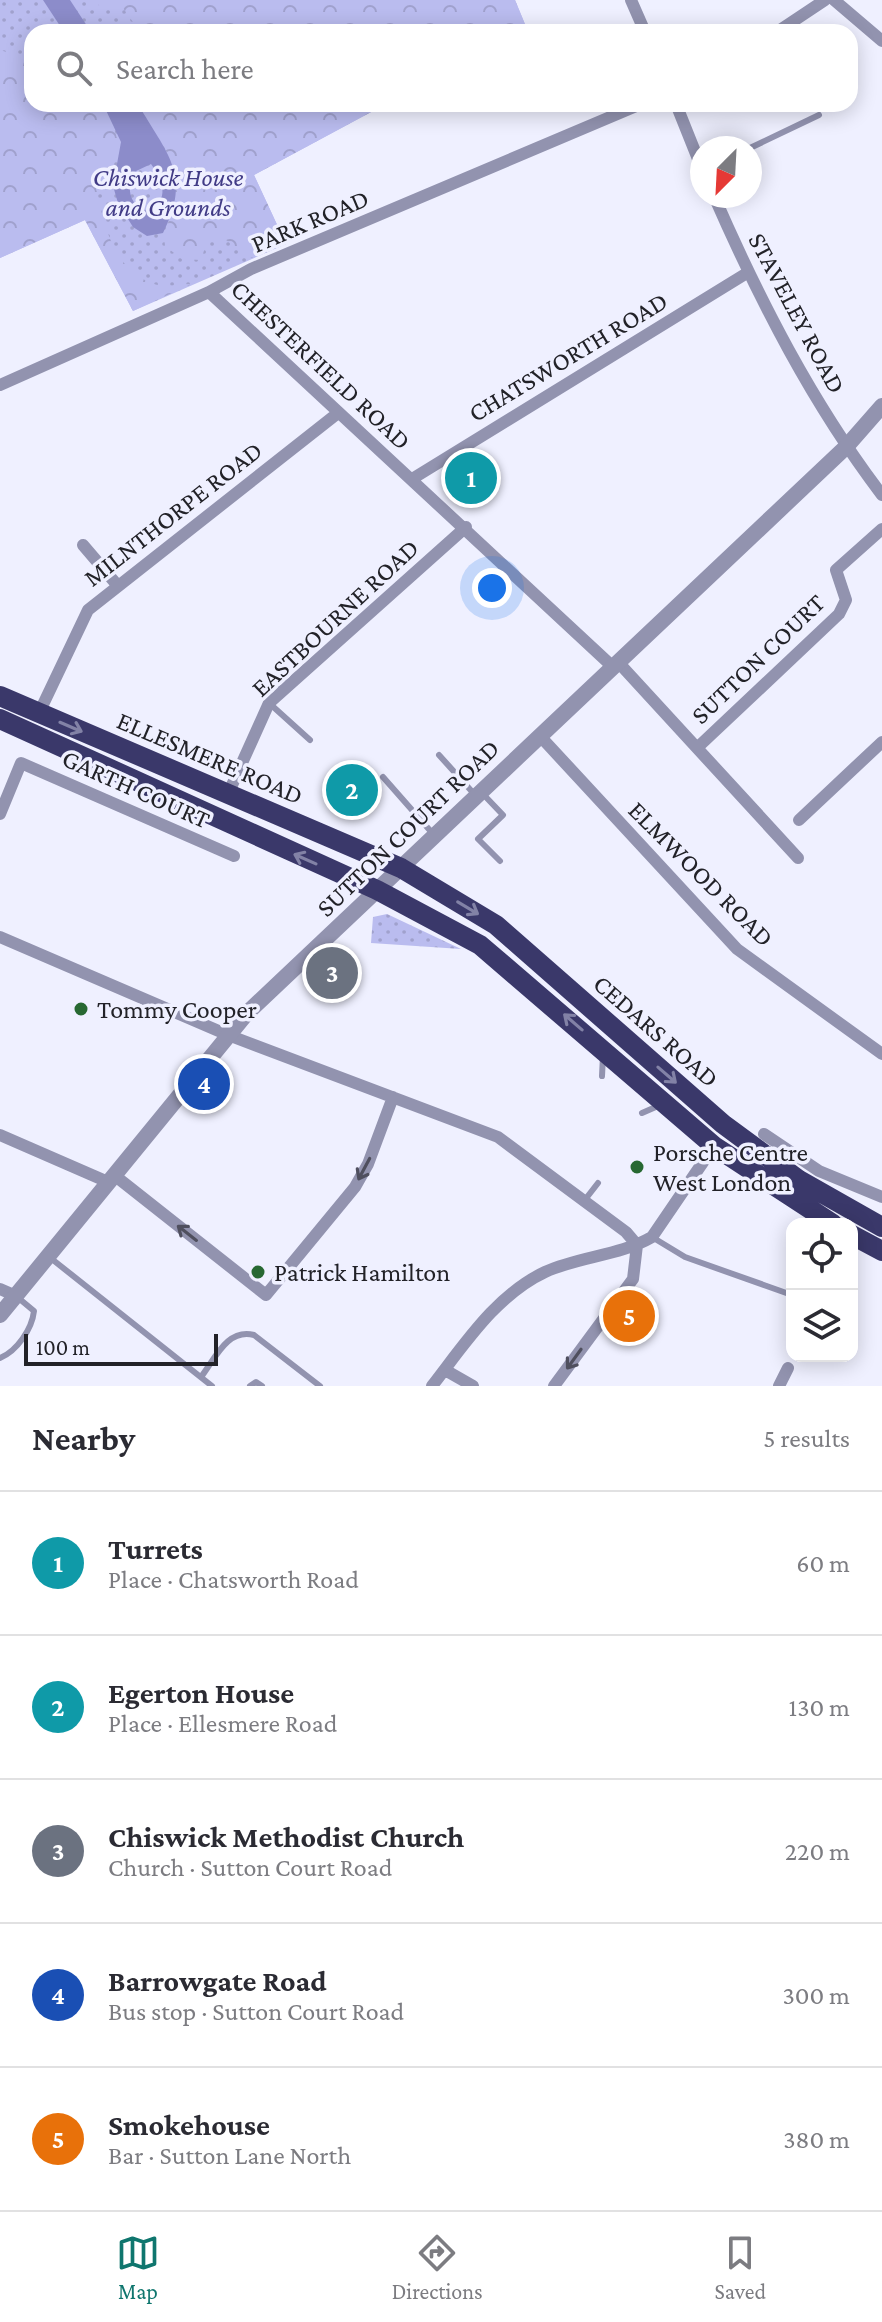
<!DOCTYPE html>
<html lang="en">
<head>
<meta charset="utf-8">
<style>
	:root { --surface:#fff; --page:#f2f2f3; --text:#2b2b33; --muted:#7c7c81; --line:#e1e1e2; --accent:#0f766e }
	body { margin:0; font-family:"Crimson Pro",serif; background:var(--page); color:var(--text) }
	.controls { position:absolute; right:24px; bottom:24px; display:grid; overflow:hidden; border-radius:16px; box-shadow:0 4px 20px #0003 }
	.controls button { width:72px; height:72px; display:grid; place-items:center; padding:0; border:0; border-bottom:2px solid var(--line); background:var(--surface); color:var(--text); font:40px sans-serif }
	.compass { position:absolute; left:690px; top:136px; width:72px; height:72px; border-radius:50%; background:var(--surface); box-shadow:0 4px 20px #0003; rotate:204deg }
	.scale { position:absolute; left:24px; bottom:20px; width:194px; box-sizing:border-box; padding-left:8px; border:4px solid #222228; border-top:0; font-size:22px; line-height:28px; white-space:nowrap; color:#222228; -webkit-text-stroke:6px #eff0ff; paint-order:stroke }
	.you { position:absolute; left:492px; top:588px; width:28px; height:28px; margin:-20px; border:6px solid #fff; border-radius:50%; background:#1a73e8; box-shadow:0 0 0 12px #1a73e833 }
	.badge { display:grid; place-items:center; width:52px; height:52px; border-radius:50%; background:var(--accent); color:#fff; font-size:26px; font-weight:700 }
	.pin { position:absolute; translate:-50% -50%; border:4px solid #fff; box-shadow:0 2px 8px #0006 }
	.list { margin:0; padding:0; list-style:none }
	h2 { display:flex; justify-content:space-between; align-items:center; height:104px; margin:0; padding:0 32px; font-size:34px }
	h2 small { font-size:26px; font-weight:400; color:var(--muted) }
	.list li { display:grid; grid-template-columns:52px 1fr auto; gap:24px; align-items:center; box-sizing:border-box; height:144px; padding:0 32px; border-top:2px solid var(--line) }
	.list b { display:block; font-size:30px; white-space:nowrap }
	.list p { margin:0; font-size:26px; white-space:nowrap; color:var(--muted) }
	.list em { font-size:26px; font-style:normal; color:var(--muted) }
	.icon { flex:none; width:44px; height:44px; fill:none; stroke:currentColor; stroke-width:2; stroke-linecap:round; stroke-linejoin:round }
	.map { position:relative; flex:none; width:882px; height:1386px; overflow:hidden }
	.search { position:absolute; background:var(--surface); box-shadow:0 4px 20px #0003; left:24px; right:24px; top:24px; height:88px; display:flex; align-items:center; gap:20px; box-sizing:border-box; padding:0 28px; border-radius:24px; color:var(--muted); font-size:30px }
	.sheet { height:824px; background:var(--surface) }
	nav { display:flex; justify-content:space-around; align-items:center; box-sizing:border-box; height:112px; border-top:2px solid var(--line); background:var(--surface); font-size:22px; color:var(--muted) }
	nav a { display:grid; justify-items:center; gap:4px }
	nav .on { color:var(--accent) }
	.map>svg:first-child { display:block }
	.grass { fill:url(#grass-dots) }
	.forest { fill:url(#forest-crowns) }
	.water { fill:#8c8cca; fill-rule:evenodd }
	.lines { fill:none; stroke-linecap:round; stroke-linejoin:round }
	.service { stroke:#9293af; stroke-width:6 }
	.minor { stroke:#9293af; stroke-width:12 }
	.tertiary { stroke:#9293af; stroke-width:16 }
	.trunk { stroke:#3a386a; stroke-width:20 }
	.oneway { stroke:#8282a6 }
	.oneway2 { stroke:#4f4f5e }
	.poi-dot { fill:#276832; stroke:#eff0ff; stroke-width:3 }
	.labels { text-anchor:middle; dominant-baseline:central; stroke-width:7; stroke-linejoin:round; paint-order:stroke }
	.park-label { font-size:26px; font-style:italic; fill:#413b86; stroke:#eff0ff }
	.street-label { font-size:26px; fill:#222228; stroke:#eff0ff }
	.poi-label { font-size:26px; fill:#222228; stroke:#eff0ff; text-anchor:start }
</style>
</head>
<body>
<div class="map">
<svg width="882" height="1386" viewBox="0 0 882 1386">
	<defs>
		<pattern id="grass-dots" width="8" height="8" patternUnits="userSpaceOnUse" patternTransform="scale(2)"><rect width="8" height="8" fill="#babcef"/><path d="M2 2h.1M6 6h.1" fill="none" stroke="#a0a1cd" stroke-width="1.8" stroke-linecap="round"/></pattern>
		<pattern id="forest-crowns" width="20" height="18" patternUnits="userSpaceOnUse" patternTransform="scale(2)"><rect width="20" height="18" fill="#babcef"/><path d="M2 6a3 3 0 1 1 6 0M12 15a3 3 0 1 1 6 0" fill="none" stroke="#a0a1cd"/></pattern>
	</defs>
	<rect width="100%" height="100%" fill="#eff0ff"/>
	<!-- grass -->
	<path class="grass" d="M0,0H515L527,29L521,32H32V104H386L254,175L286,244L133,311L85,220L0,258Z
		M387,914L461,949L371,943L373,917Z"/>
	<!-- forest -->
	<path class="forest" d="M95,0H515L527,29L521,32H140L123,8L100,7Z
		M0,50L32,60V104H103C122,145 127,152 96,188C104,225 113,270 154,284C164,288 180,284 191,284L133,311L85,220L0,258Z
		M138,104H386L254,175L286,244L252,258L226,240L208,238L201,260L182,259L165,246C163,229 171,219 174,203C182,164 157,136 138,104Z"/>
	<!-- water -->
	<path class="water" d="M43,0H70L91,32H64Z
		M103,104H138C166,153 193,175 163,233L147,236L133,227L118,203L113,186L121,142ZM151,164C164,182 169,198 150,212C129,206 126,190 134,172Z"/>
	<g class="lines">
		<!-- service -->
		<path class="service" d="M750,148L819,115
			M269,703L310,740
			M439,755L476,796
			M383,777L434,835
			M482,793L503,815L478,839L500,861
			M602,1076L603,1056
			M642,1113L658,1106
			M584,1201L598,1183
			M652,1237L685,1257L792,1295
			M48,1256L212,1386
			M0,1358C17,1351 32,1329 34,1311L16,1296
			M201,1377C215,1359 227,1328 254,1335L320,1386
			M250,1386L256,1382L262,1386"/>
		<!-- minor -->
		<path class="minor" d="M631,0L645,32
			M834,0L882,41
			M777,32L825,0
			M676,104L702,169
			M714,196C760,301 812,403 882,495
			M209,292L613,667
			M0,385L209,292L251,269L641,104
			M412,479L747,273
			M83,545L118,586
			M618,662L798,858
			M39,713L88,610L338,413
			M540,736L737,949L882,1054
			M698,747L839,614L846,600L836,570L882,529
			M228,794L269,703L466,527
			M0,814L21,763L234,856
			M799,820L882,742
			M0,937L228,1035L498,1137L626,1232L637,1245
			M764,1134L819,1171L882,1197
			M0,1135L108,1182
			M114,1175L266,1295L355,1187L368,1164L393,1097
			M0,1289L16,1296
			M445,1370L473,1386
			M432,1386C464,1345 496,1295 545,1272C580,1256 619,1256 652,1237L714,1146
			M554,1386L633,1279L637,1245
			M779,1386L788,1368"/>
		<!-- tertiary -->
		<path class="tertiary" d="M0,1315L247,1013L846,447L882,406"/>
		<!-- trunk -->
		<path class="trunk" d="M0,696L401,868L496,925L723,1124L799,1180L882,1227
			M0,719L377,890L480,945L714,1146L833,1224
			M852,1235L882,1251"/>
	</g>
	<!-- one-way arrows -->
	<defs><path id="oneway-shaft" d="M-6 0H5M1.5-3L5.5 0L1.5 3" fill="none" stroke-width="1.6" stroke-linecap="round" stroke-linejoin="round" transform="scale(2)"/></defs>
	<g class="oneway">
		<use href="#oneway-shaft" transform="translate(71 727) rotate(23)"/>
		<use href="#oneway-shaft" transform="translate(305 859) rotate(-156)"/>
		<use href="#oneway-shaft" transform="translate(468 908) rotate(31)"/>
		<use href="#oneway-shaft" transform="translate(573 1022) rotate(-139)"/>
		<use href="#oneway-shaft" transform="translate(667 1075) rotate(41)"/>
	</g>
	<g class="oneway2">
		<use href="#oneway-shaft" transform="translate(364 1169) rotate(118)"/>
		<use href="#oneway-shaft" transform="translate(187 1233) rotate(-142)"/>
		<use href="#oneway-shaft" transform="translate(574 1359) rotate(126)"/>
	</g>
	<!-- markers -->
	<g class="poi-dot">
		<circle cx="81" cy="1009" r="8"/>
		<circle cx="637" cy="1167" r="8"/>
		<circle cx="258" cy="1272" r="8"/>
	</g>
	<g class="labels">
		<!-- park labels -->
		<g class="park-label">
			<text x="168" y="177">Chiswick House<tspan x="168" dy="30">and Grounds</tspan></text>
		</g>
		<!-- street labels -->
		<g class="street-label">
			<text transform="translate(310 221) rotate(-23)">PARK ROAD</text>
			<text transform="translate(797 313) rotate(62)">STAVELEY ROAD</text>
			<text transform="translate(568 357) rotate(-31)">CHATSWORTH ROAD</text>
			<text transform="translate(321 365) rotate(43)">CHESTERFIELD ROAD</text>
			<text transform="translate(173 514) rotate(-38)">MILNTHORPE ROAD</text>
			<text transform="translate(335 618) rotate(-43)">EASTBOURNE ROAD</text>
			<text transform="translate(758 659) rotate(-44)">SUTTON COURT</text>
			<text transform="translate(210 758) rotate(23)">ELLESMERE ROAD</text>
			<text transform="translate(136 789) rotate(24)">GARTH COURT</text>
			<text transform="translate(408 828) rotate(-44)">SUTTON COURT ROAD</text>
			<text transform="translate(701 874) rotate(45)">ELMWOOD ROAD</text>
			<text transform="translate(656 1031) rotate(41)">CEDARS ROAD</text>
		</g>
		<!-- poi labels -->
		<g class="poi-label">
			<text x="97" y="1009">Tommy Cooper</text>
			<text x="653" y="1152">Porsche Centre<tspan x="653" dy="30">West London</tspan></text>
			<text x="274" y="1272">Patrick Hamilton</text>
		</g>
	</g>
</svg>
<div class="controls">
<button><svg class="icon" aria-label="locate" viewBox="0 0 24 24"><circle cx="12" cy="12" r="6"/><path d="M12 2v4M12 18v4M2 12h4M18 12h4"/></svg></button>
<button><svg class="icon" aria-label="layers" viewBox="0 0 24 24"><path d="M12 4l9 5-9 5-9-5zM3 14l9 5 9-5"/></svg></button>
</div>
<svg class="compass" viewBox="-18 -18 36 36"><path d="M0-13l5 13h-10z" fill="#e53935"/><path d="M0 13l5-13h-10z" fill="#7c7c81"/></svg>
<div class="scale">100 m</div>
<div class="you"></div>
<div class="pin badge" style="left:471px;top:478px;background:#0f9aa8">1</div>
<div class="pin badge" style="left:352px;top:790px;background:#0f9aa8">2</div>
<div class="pin badge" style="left:332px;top:973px;background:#6b7280">3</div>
<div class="pin badge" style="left:204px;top:1084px;background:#1a4fb4">4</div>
<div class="pin badge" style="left:629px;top:1316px;background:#e8710a">5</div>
<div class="search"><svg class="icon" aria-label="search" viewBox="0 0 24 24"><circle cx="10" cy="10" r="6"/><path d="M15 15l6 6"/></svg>Search here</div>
</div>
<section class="sheet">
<h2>Nearby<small>5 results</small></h2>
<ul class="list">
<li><span class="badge" style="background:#0f9aa8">1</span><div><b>Turrets</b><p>Place · Chatsworth Road</p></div><em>60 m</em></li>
<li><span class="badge" style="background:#0f9aa8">2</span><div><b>Egerton House</b><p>Place · Ellesmere Road</p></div><em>130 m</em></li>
<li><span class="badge" style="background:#6b7280">3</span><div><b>Chiswick Methodist Church</b><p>Church · Sutton Court Road</p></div><em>220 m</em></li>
<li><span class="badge" style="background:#1a4fb4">4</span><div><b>Barrowgate Road</b><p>Bus stop · Sutton Court Road</p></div><em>300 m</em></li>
<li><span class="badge" style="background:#e8710a">5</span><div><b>Smokehouse</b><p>Bar · Sutton Lane North</p></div><em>380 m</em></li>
</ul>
</section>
<nav>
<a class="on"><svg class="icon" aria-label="map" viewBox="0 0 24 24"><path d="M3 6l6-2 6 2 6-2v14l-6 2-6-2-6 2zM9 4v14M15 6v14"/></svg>Map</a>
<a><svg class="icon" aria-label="directions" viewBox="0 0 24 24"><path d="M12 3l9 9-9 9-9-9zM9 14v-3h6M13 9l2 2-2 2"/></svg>Directions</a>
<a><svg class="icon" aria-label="saved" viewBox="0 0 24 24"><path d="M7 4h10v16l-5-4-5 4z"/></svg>Saved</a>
</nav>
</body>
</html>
